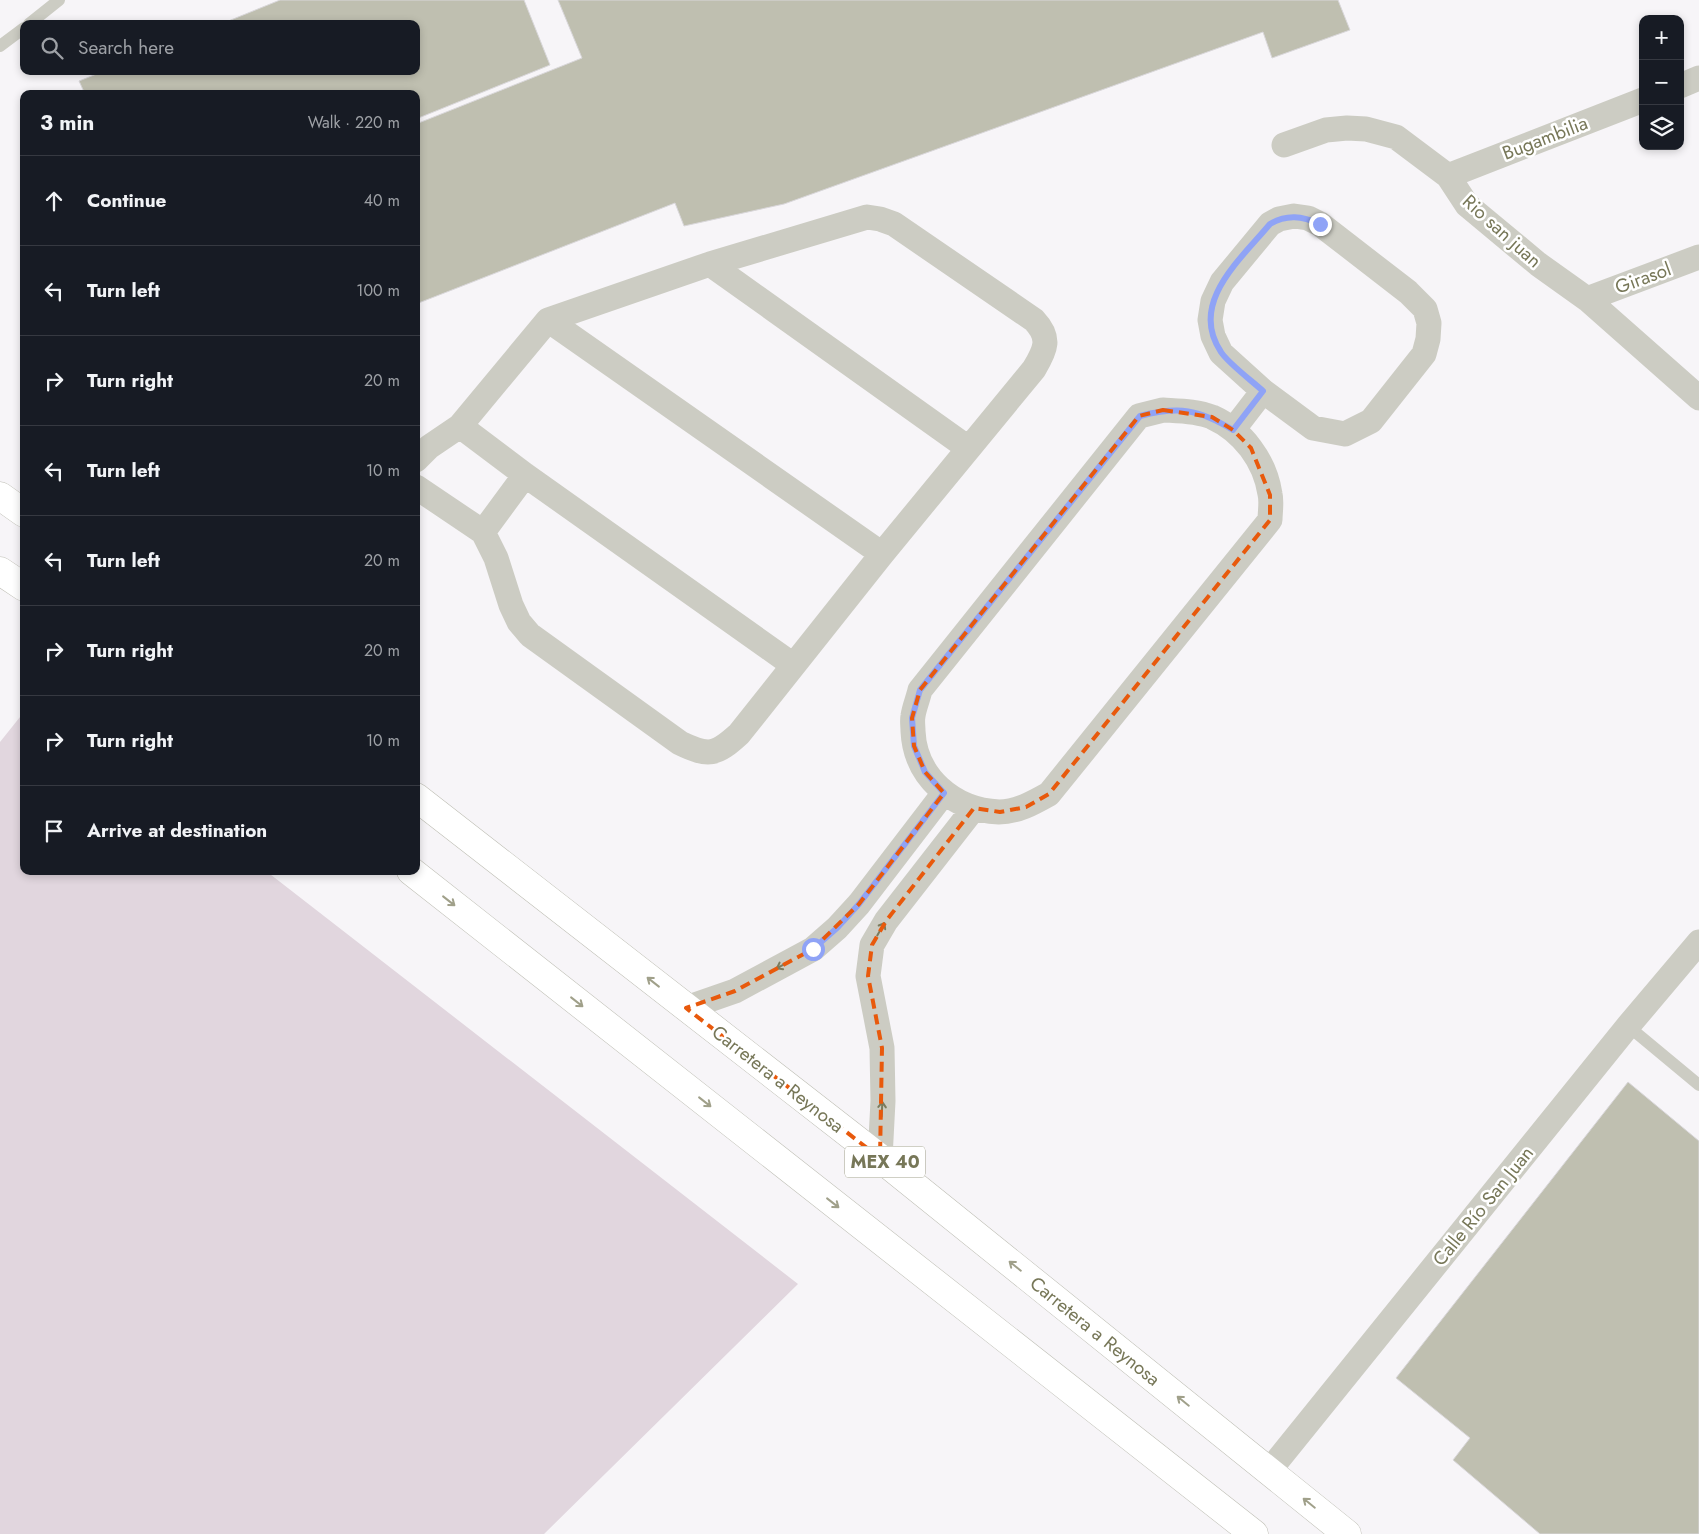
<!DOCTYPE html>
<html lang="en">
<head>
<meta charset="utf-8">
<style>
	:root { --surface:#171b24; --page:#20242c; --text:#f1f3f6; --muted:#9ea1a6; --line:#363941 }
	body { margin:0; font-family:Jost,sans-serif; background:var(--page); color:var(--text) }
	.controls { position:absolute; right:15px; top:15px; display:grid; overflow:hidden; border-radius:10px; box-shadow:0 2px 8px #0003 }
	.controls button { width:45px; height:45px; display:grid; place-items:center; padding:0; border:0; border-bottom:1px solid var(--line); background:var(--surface); color:var(--text); font:25px sans-serif }
	.stop { position:absolute; width:15px; height:15px; margin:-11px; border:4px solid #8fa3f6; border-radius:50%; background:#fff }
	.stop.end { background:#8fa3f6; border-color:#fff; box-shadow:0 1px 5px #0008 }
	.list { margin:0; padding:0; list-style:none }
	h2 { display:flex; justify-content:space-between; align-items:center; height:65px; margin:0; padding:0 20px; font-size:21px }
	h2 small { font-size:16px; font-weight:400; color:var(--muted) }
	.list li { display:grid; grid-template-columns:32px 1fr auto; gap:15px; align-items:center; box-sizing:border-box; height:90px; padding:0 20px; border-top:1px solid var(--line) }
	.list b { display:block; font-size:19px; white-space:nowrap }
	.list em { font-size:16px; font-style:normal; color:var(--muted) }
	.icon { flex:none; width:28px; height:28px; fill:none; stroke:currentColor; stroke-width:2; stroke-linecap:round; stroke-linejoin:round }
	.map { position:relative; flex:none; width:1699px; height:1534px; overflow:hidden }
	.search { position:absolute; background:var(--surface); box-shadow:0 2px 8px #0003; left:20px; top:20px; width:400px; height:55px; display:flex; align-items:center; gap:12px; box-sizing:border-box; padding:0 18px; border-radius:10px; color:var(--muted); font-size:19px }
	.panel { position:absolute; background:var(--surface); box-shadow:0 2px 8px #0003; left:20px; top:90px; width:400px; height:785px; border-radius:10px }
	.map>svg:first-child { display:block }
	.green { fill:#e1d6de }
	.building { fill:#bfbfb0; stroke:#d9d7da }
	.lines { fill:none; stroke-linecap:round; stroke-linejoin:round }
	.primary-casing { stroke:#bebeb4; stroke-width:29 }
	.service { stroke:#ccccc3; stroke-width:12 }
	.minor { stroke:#ccccc3; stroke-width:25 }
	.primary { stroke:#fff; stroke-width:28 }
	.oneway { stroke:#a0a08a }
	.oneway2 { stroke:#7b7b5d }
	.route { stroke:#8fa3f6; stroke-width:6 }
	.marked { fill:none; stroke:#e8590c; stroke-width:4; stroke-dasharray:10 6; stroke-linejoin:round }
	.labels { text-anchor:middle; dominant-baseline:central; stroke-width:5; stroke-linejoin:round; paint-order:stroke }
	.shield { fill:#fff; stroke:#a0a08a; stroke-width:1 }
	.shield-label { font-size:18px; font-weight:bold; fill:#777758 }
	.street-label { font-size:19px; fill:#777758; stroke:#fff }
</style>
</head>
<body>
<div class="map">
<svg width="1699" height="1534" viewBox="0 0 1699 1534">
	<rect width="100%" height="100%" fill="#f7f5f8"/>
	<!-- green -->
	<path class="green" d="M24,712V871H266L798,1284L544,1534H0V742Z"/>
	<!-- building -->
	<path class="building" d="M280,0H524L550,65L416,119V94H85L79,81L104,71H416V24H221Z
		M558,0H1338L1350,30L1272,58L1263,32L784,204L684,226L675,203L416,304V124L582,58Z
		M1628,1082L1699,1141V1534H1540L1453,1460L1470,1438L1396,1378Z"/>
	<g class="lines">
		<defs>
			<path id="primary" d="M0,496L24,513
				M0,571L24,587
				M416,797L880,1158L1347,1534
				M411,871L1254,1534"/>
		</defs>
		<!-- primary casing -->
		<use href="#primary" class="primary-casing"/>
		<!-- service -->
		<path class="service" d="M29,24L59,0
			M0,46L24,28
			M1628,1026L1699,1085"/>
		<!-- minor -->
		<path class="minor" d="M1680,86L1699,78
			M1284,145L1326,130L1347,128L1366,129L1396,137L1448,176L1467,205L1538,264L1587,299L1699,398
			M1448,176L1643,100
			M1294,216L1308,218L1320,224L1408,292L1425,309L1429,323L1428,339L1424,354L1371,421L1345,434L1313,428L1263,391L1221,353L1213,336L1210,320L1213,301L1222,282L1270,224L1279,219Z
			M710,264L968,448
			M1587,299L1699,257
			M548,320L882,554
			M1163,410C1180,411 1197,411 1212,417C1243,431 1265,461 1270,494C1272,502 1270,512 1270,520L1049,794C1033,803 1017,812 999,812C953,810 915,777 913,731C913,726 912,721 913,716C914,708 918,699 920,690L1139,416Z
			M460,426L525,475L793,665
			M1233,430L1263,391
			M416,460L429,447L460,426L548,320L710,264L867,217L880,219L894,224L1034,320C1051,338 1046,349 1034,369L882,554L739,734C716,755 709,757 680,743L530,635L519,622L511,605L496,558L483,532L416,487
			M483,532L525,475
			M686,1008L735,991L813,949L837,928L859,904L944,793
			M880,1158L883,1101L882,1048L868,976L872,945L886,921L974,808
			M1269,1471L1628,1026L1699,942"/>
		<!-- primary -->
		<use href="#primary" class="primary"/>
	</g>
	<!-- one-way arrows -->
	<defs><path id="oneway-shaft" d="M-6 0H5M1.5-3L5.5 0L1.5 3" fill="none" stroke-width="1.6" stroke-linecap="round" stroke-linejoin="round" transform="scale(1.25)"/></defs>
	<g class="oneway">
		<use href="#oneway-shaft" transform="translate(449 901) rotate(38)"/>
		<use href="#oneway-shaft" transform="translate(653 982) rotate(-142)"/>
		<use href="#oneway-shaft" transform="translate(577 1002) rotate(38)"/>
		<use href="#oneway-shaft" transform="translate(705 1102) rotate(38)"/>
		<use href="#oneway-shaft" transform="translate(833 1203) rotate(38)"/>
		<use href="#oneway-shaft" transform="translate(1015 1266) rotate(-141)"/>
		<use href="#oneway-shaft" transform="translate(1183 1401) rotate(-141)"/>
		<use href="#oneway-shaft" transform="translate(1309 1503) rotate(-141)"/>
	</g>
	<g class="oneway2">
		<use href="#oneway-shaft" transform="translate(881 929) rotate(-60)"/>
		<use href="#oneway-shaft" transform="translate(783 965) rotate(152)"/>
		<use href="#oneway-shaft" transform="translate(882 1109) rotate(-87)"/>
	</g>
	<g class="lines">
		<!-- route -->
		<path class="route" d="M813,949L837,928L859,904L944,793L925,772L914,746L912,718L920,690L1140,416C1179,406 1198,409 1233,430L1263,391C1252,381 1228,363 1221,352C1188,303 1241,259 1270,224C1287,214 1302,216 1320,224"/>
	</g>
	<!-- marked area -->
	<path class="marked" d="M1163,410L1212,417L1233,430L1251,448L1270,495V520L1049,794L1026,807L1000,812L974,808L886,921L872,945L868,976L882,1048L880,1158L686,1008L735,991L813,949L859,904L944,793L925,772L914,746L912,718L920,690L1139,416Z"/>
	<g class="labels">
		<!-- shield labels -->
		<rect class="shield" x="845" y="1146.5" width="80" height="31" rx="4"/>
		<g class="shield-label">
			<text x="885" y="1162">MEX 40</text>
		</g>
		<!-- street labels -->
		<g class="street-label">
			<text transform="translate(1545 138) rotate(-21)">Bugambilia</text>
			<text transform="translate(1502 231) rotate(42)">Rio san juan</text>
			<text transform="translate(1643 278) rotate(-20)">Girasol</text>
			<text transform="translate(778 1079) rotate(38)">Carretera a Reynosa</text>
			<text transform="translate(1483 1206) rotate(-51)">Calle Río San Juan</text>
			<text transform="translate(1095 1331) rotate(39)">Carretera a Reynosa</text>
		</g>
	</g>
</svg>
<div class="controls">
<button>+</button>
<button>−</button>
<button><svg class="icon" aria-label="layers" viewBox="0 0 24 24"><path d="M12 4l9 5-9 5-9-5zM3 14l9 5 9-5"/></svg></button>
</div>
<div class="stop" style="left:813px;top:949px"></div>
<div class="stop end" style="left:1320px;top:224px"></div>
<div class="search"><svg class="icon" aria-label="search" viewBox="0 0 24 24"><circle cx="10" cy="10" r="6"/><path d="M15 15l6 6"/></svg>Search here</div>
<section class="panel">
<h2>3 min<small>Walk · 220 m</small></h2>
<ul class="list">
<li><svg class="icon" aria-label="ahead" viewBox="0 0 24 24"><path d="M12 20V5M6 11l6-6 6 6"/></svg><div><b>Continue</b></div><em>40 m</em></li>
<li><svg class="icon" aria-label="left" viewBox="0 0 24 24"><path d="M17 20v-9H6M10 6l-5 5 5 5"/></svg><div><b>Turn left</b></div><em>100 m</em></li>
<li><svg class="icon" aria-label="right" viewBox="0 0 24 24"><path d="M7 20v-9h11M14 6l5 5-5 5"/></svg><div><b>Turn right</b></div><em>20 m</em></li>
<li><svg class="icon" aria-label="left" viewBox="0 0 24 24"><path d="M17 20v-9H6M10 6l-5 5 5 5"/></svg><div><b>Turn left</b></div><em>10 m</em></li>
<li><svg class="icon" aria-label="left" viewBox="0 0 24 24"><path d="M17 20v-9H6M10 6l-5 5 5 5"/></svg><div><b>Turn left</b></div><em>20 m</em></li>
<li><svg class="icon" aria-label="right" viewBox="0 0 24 24"><path d="M7 20v-9h11M14 6l5 5-5 5"/></svg><div><b>Turn right</b></div><em>20 m</em></li>
<li><svg class="icon" aria-label="right" viewBox="0 0 24 24"><path d="M7 20v-9h11M14 6l5 5-5 5"/></svg><div><b>Turn right</b></div><em>10 m</em></li>
<li><svg class="icon" aria-label="arrive" viewBox="0 0 24 24"><path d="M6 21V4h12l-3 4 3 4H6"/></svg><div><b>Arrive at destination</b></div></li>
</ul>
</section>
</div>
</body>
</html>
